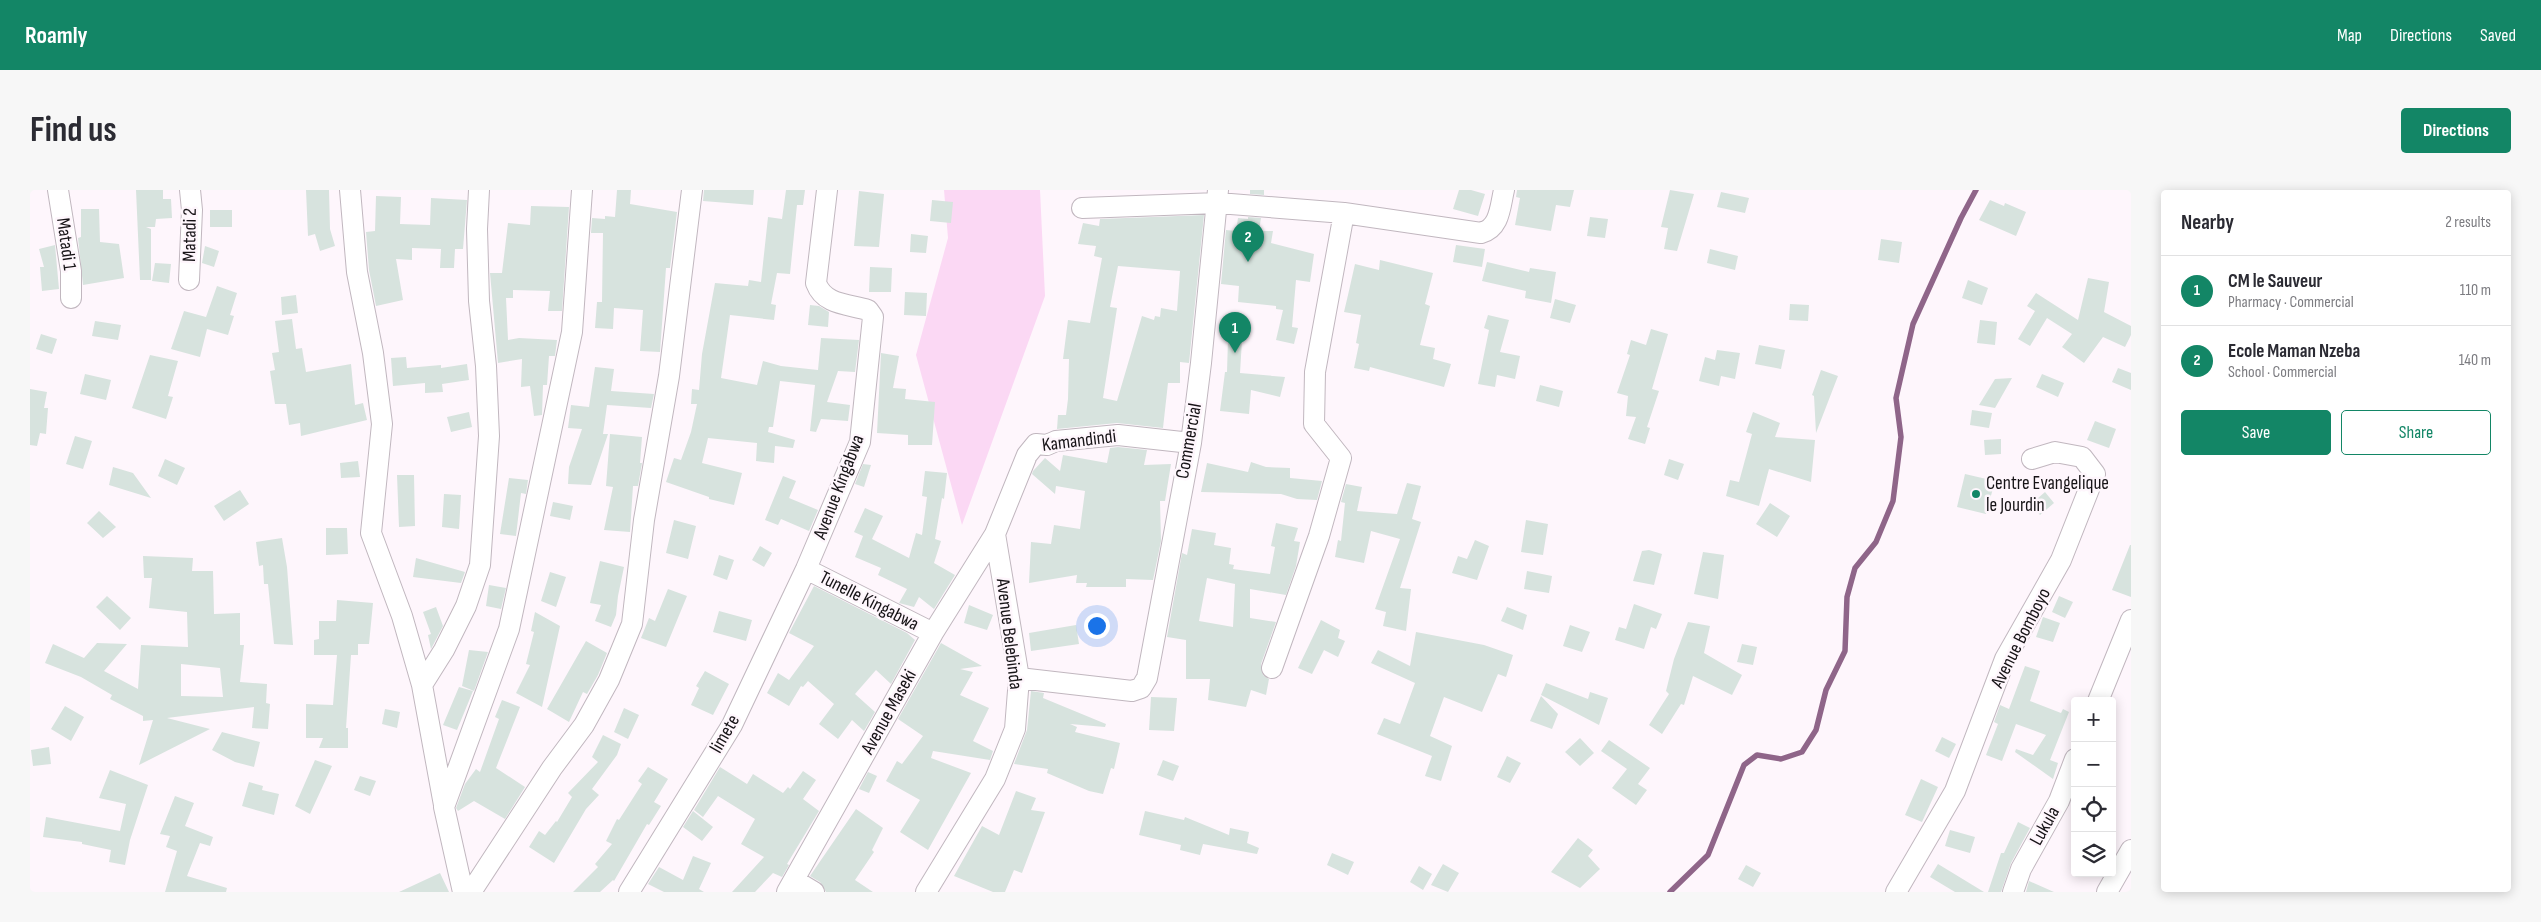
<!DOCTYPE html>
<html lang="en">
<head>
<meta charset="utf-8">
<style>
	:root { --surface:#fff; --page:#f7f7f7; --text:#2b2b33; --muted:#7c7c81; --line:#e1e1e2; --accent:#138666 }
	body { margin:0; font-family:"Sofia Sans Condensed",sans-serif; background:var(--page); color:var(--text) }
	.controls { position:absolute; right:15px; bottom:15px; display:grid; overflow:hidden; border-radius:5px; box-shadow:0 2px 12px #0003 }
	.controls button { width:45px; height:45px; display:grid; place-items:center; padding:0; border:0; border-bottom:1px solid var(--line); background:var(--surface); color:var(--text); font:25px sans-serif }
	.you { position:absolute; left:1066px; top:435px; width:18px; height:18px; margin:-12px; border:4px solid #fff; border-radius:50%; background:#1a73e8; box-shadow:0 0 0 8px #1a73e833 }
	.badge { display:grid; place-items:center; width:32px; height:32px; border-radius:50%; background:var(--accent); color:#fff; font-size:16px; font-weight:700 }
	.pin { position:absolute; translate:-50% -41px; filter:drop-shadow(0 1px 2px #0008) }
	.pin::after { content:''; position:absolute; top:26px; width:18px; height:15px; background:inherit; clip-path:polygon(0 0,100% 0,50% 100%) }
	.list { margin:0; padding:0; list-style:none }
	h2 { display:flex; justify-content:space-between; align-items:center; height:65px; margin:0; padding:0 20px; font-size:21px }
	h2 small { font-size:16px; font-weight:400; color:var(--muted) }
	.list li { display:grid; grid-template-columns:32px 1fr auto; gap:15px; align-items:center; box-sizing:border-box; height:70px; padding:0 20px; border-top:1px solid var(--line) }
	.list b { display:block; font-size:19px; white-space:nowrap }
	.list p { margin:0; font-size:16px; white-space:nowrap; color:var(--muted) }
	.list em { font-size:16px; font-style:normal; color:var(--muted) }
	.actions { display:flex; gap:10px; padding:15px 20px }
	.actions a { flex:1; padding:11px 0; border:1px solid var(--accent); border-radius:5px; text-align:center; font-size:18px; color:var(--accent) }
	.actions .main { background:var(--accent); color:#fff }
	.icon { flex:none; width:28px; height:28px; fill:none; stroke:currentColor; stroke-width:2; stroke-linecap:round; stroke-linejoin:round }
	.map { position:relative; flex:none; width:2101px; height:702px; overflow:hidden; border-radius:5px }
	header { display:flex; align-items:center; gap:30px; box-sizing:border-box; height:70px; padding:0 25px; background:var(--accent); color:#fff }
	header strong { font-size:24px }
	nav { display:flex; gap:28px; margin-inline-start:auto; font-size:18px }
	.intro { display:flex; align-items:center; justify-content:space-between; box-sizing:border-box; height:120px; padding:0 30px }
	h1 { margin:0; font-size:35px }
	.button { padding:12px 22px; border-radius:5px; background:var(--accent); color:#fff; font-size:18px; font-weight:700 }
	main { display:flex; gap:30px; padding:0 30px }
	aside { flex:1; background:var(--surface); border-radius:5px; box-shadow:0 2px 12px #0003 }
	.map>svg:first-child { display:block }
	.green { fill:#fbd8f4 }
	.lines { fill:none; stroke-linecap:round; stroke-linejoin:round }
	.stream { stroke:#8f6589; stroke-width:5.5 }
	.building { fill:#d7e3de; fill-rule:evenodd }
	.street-casing { stroke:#c1b7bf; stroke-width:22 }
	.street { stroke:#fff; stroke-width:20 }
	.poi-dot { fill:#138666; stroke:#fef6fc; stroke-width:2 }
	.labels { text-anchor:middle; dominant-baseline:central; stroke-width:5; stroke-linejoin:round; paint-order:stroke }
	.street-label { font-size:19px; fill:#161316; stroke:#fef6fc }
	.poi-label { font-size:19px; fill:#161316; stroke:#fef6fc; text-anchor:start }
</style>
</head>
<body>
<header>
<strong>Roamly</strong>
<nav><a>Map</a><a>Directions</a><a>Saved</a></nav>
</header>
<div class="intro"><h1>Find us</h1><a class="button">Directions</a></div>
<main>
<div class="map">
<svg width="2101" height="702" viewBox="0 0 2101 702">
	<rect width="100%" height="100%" fill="#fef6fc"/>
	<!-- green -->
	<path class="green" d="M914,0H1010L1015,106L932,335L886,165L918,48Z"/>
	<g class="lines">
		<!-- stream -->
		<path class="stream" d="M1640,702L1678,665L1714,575L1727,565L1751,569L1772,562L1786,540L1796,500L1815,461L1817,407L1825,378L1846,352L1863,311L1871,247L1866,208L1883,134L1931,28L1946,0"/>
	</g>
	<!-- building -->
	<path class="building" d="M106,0H133V9H141L142,28L126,29L125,37H116L121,39V90H110Z
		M276,0H299L300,39L305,56L290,61L285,44L278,46Z
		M587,0H601L600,14L647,22L640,78H636L630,162L610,161L613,120L584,118L583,139L565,138L567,112H572L573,43H561L562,28L575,29V26L585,27Z
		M674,0H724L723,15L673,11Z
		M756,0H775L773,15H767L760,84L747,83L741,114L746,115L744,130L700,125L691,188L727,195L733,171L751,176L788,180L791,148L829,150L825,182L808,181L797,212L820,215L818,231L791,229L786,242L780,241L785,195L750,191L743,237H739L738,242L765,250L763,258L745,256L744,273L726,271L727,253L678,248L672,273L712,283L704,315L679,309V307L636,292L644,268L651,270L661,242L667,214H661L662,199L669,200L672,164L685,93L718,96L719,90L731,92L738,27L752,29Z
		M1220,0H1234V5L1220,4Z
		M1429,0H1441L1455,4L1448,26L1423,19Z
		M1487,0H1544L1540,17L1526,15L1521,41L1485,35L1490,8L1486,7Z
		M1640,0L1664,4L1647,61L1634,59L1638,38L1631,37Z
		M829,1L854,4L849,57L824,56Z
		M1691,2L1719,8L1715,23L1687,17Z
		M346,6L371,7L370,34L400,35L401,8L437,10L433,59H425L424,78H410L411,59L382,58V70L366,69L373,110L346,116L339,80L336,42L345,41Z
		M902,10L923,12L921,33L900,31Z
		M1960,10L1974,16L1975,13L1996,22L1986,46L1949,30Z
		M501,16L539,17L532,121H518L520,101L483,100V108H476L478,150L489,148L527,150L525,166H519L517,195H513L512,225L504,226L500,196L491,197L492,169L468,173L460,83H472L478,33L500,35Z
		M51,19H69L70,52L89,54L94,88L53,95L48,48L51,47Z
		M180,20H202V37H180Z
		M1174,25L1159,173L1150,172V193H1138L1133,238L1087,233L1027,239L1028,225H1036L1038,209L1039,169H1033L1038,130L1060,133L1072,68L1064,66L1066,56L1048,54L1053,33L1069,36L1070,29ZM1088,76L1150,81L1147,121L1131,118L1130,127L1125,126L1124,130L1112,126L1087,211L1073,208L1087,118L1080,117Z
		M1218,27L1231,28L1229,41H1243L1241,53L1284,64L1280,92L1266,90L1262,137L1268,138L1264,154L1246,150L1253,120L1246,119V116L1208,112L1209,96L1191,94L1196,40L1206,41L1208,28L1218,29Z
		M1560,27L1578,29L1575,48L1557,46Z
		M881,44L898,46L896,63L880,62Z
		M1851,49L1872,52L1869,73L1848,70Z
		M25,55L29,99L12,101L10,77H14L9,59Z
		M1426,55L1455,59L1452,77L1423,72Z
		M175,56L189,61L184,77L172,73Z
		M1680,59L1708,66L1705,80L1677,73Z
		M1350,70L1403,83L1395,114L1400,116L1390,155L1405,158L1403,169L1421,174L1414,197L1340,177L1339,181L1324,178L1329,154L1326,153L1331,125L1314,122L1318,105L1325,74L1349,80Z
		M1457,72L1499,82L1500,78L1526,82L1521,113L1495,108L1496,101L1452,91Z
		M125,73L141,74L139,93L122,91Z
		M840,77L862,78L861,102H839Z
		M2058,88L2079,92L2074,122L2101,136V145L2095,157L2073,147L2054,173L2032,157L2042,144L2017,128L2000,156L1988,149L2005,121L1997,116L2006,103L2048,130Z
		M1938,90L1958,98L1952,115L1932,108Z
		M187,96L207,103L200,125L204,126L198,145L177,139L170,167L141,159L154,121L176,127Z
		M875,102L897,103L896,126L874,125Z
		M266,105L268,123L252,125L251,107Z
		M1525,109L1546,115L1540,133L1520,128Z
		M1760,114L1779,115L1778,131L1759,130Z
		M780,115L789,116L799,122L798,137L778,135Z
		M1458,125L1479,130L1470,162L1490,166L1485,189L1467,185L1465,197L1448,194L1459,140L1454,138Z
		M262,129L266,159L272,158L276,182L321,174L325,215L333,213L337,230L271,246L270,233L259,235L256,214H245L240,181L245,180L242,163L249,162L245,131Z
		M1950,130L1967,132L1965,155L1947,153Z
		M65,131L91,135L88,150L62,146Z
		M1621,139L1638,144L1622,199L1629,201L1617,237L1620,238L1615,254L1598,249L1606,227L1596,226L1598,206L1587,203L1600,165L1597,164L1601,150L1616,155Z
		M11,144L27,149L22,164L6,159Z
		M1198,149L1212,150L1210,183L1255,187L1250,207L1221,200L1219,224L1190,221L1195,182H1197Z
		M1729,155L1755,160L1751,179L1725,174Z
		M1687,160L1710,163L1705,189L1691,186L1689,196L1669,191L1675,167L1685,170Z
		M851,163L869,166L863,198L876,199L875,209L905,212L902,255H878V245L847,243Z
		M120,165L148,171L138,206L143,207L136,229L102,218Z
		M376,167L377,178L411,175V178L437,174L439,190L412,194L413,202L395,203V193L363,196L361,168Z
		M565,177L584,179L581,201L624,204L621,218L577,215L573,244H578L561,295L538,294L539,277L552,239L538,238L541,215L559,217Z
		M2088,178L2101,183V200L2082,192Z
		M1791,180L1808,186L1786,243L1784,206L1782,205Z
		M55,184L81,190L76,210L50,204Z
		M2012,184L2034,193L2028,207L2006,197Z
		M1982,188L1965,218L1949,215L1965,189Z
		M1510,195L1533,201L1529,217L1506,211Z
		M0,199L17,202L14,218H18L16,244L10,243L7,256L0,255Z
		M1942,220L1962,223L1959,238L1940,235Z
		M439,222L442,237L421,242L417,227Z
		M1723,222L1750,233L1745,247L1785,250L1781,292L1739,279L1729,316L1696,306L1700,290L1709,292L1722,244L1716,242Z
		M2065,231L2086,239L2079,258L2057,250Z
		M580,244L612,247L610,273H612L608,296H603L600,342L574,340L583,297L576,296Z
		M45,246L62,251L53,279L36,274Z
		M1971,249V264L1955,265L1954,250Z
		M1088,257L1117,260L1114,275L1141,274L1135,311H1130L1131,351L1123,390L1096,389V397H1056L1057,393H1046L1047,385L999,393L1001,352L1021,354L1024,335L1050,339L1055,301L1026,296L1025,304L1002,284L1003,281L1015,268L1030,281L1033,265L1077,273L1080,258Z
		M135,269L155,278L147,295L128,286Z
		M1639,269L1654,274L1648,290L1634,285Z
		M328,271L330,287L311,288L310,273Z
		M1221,272L1236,277L1260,278V288L1292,291L1287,310L1267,309L1251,304L1171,302L1177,273L1218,282Z
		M833,274L841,275L834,297L825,294Z
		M83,277L103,283L121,308L79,295Z
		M895,281L917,283L914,309L912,308L905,349L911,351L904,373L925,385L904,419L889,407L884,417L869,413L877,399L848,385L851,378L825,367L833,346L824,342L835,318L853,326L842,349L879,368L886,343L892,345L897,307L892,306Z
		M1935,284L1965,291L1956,324L1927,317Z
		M367,285H384L385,336L369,337Z
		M753,286L766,291L759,308L788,320L779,341L751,329L748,335L735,330Z
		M479,288L498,290L496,304L491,303L486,346L470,344Z
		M1377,293L1391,296L1382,329L1391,332L1370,398L1381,399L1376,441L1353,436L1356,422L1345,419L1370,349L1341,341L1334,373L1305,367L1308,350L1311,351L1315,313L1311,312L1316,294L1332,297L1327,321L1367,324Z
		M210,300L219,314L194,331L184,316Z
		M2015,302L2024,313L2010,325L2001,314Z
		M414,304L431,305L429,339L412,337Z
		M523,312L543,316L540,330L520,326Z
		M1740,313L1760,326L1747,347L1726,334Z
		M69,321L86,337L73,348L57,333Z
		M644,330L666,336L658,369L636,363Z
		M1496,330L1518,334L1513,365L1491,362Z
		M1246,333L1268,338L1264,351L1270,352L1266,376L1256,405L1220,399V428L1246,432L1231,474L1233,485L1239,489L1236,505L1221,500L1216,517L1178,510L1180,489H1156V450L1137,447L1152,363L1157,365L1162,339L1186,343L1184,355L1201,358L1199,374L1204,375L1203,379L1240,384L1245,357L1241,356ZM1177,388L1205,394L1203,437L1169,431Z
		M296,338H317L318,364L296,365Z
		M252,348L257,377L263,455L244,454L238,394H234L233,375L229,376L226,352Z
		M1445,350L1459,356L1447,390L1422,383L1428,366L1437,369Z
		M2100,355H2101V407L2082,400Z
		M730,356L742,363L734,377L722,370Z
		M1619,360L1632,364L1624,395L1603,391L1612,361Z
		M1673,362L1694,365L1688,409L1664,404Z
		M689,365L704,370L697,390L683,385Z
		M113,366L163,368L162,381H183L184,424L210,423V455H214L210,492L237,494L236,513L240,514L238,539L222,538L224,517L137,528L180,539L109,575L123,530L113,531V526L80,509L82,505L51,487L15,473L23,454L54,468L67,453L97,454L74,481L108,499L111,455L158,457L157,422L119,418L122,388H114ZM151,474L190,478L193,507L151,506Z
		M386,368L435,382L431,393L383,387Z
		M570,371L594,377L588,406L586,425L581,437L565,431L571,415L560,413Z
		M1497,381L1522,386L1519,403L1494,399Z
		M520,382L536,387L526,417L511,411Z
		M459,395L476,398L471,419L456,416Z
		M784,396L877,443L885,450L861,494L846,480L825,504L845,522L834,541L822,530L808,549L789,534L804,514L778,491L773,497L771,496L759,516L737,503L748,483L759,490L784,456L759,443Z
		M638,399L657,406L636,457L611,448L619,428L625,431Z
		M77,406L101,428L90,440L66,417Z
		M2029,406L2043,412L2035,428L2022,422Z
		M307,410L343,413L339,454H328V465H321L316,538H318V558H289L293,548H276V514L303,515L307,465H284V450L289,449V431H306Z
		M1604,414L1632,424L1626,439L1621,437L1614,459L1585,450L1589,437L1596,439Z
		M939,415L963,425L957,440L934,433Z
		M406,417L413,436L401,459L398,445L401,444L393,422Z
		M1477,417L1497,425L1493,440L1471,431Z
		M689,421L722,430L716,451L683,442Z
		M505,422L530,436L512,517L486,503L500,475L496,474L504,442L501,441Z
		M2013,427L2030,433L2023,452L2006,447Z
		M1291,430L1310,440L1308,448L1315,451L1308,467L1294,460L1282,484L1268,478Z
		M1658,432L1680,436L1674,463L1712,485L1702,505L1663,486L1654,515L1651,514L1632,544L1619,535L1639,504L1636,501L1644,469Z
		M1046,435L1049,454L1001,461L999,443Z
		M1540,435L1560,442L1552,462L1533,456Z
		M1386,442L1454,455L1483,465L1476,487L1468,484L1452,522L1414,507L1400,546L1422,556L1411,591L1395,586L1402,566L1347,544L1354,528L1370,534L1385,493L1341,473L1348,460L1380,476Z
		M556,451L577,463L568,485L557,504L553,502L539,532L517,519Z
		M911,453L952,476L930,479L943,482L930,505L959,518L943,551L963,561L960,570L903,561L901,568L941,583L898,660L870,642L890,610L856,591L867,571L872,574L893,546L868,529Z
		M1712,454L1727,457L1723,475L1707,472Z
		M439,460L458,462L444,501L432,496Z
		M1995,476L2010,481L2000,511L2031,523L2033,519L2039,522L2020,570L2028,573L2023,589L1985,562L1986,559L2003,565L2016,545L1986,534L1972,571L1956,565L1968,534L1964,532L1970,515L1979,519Z
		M675,481L699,494L683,525L661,515L669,498L666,496Z
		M1516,493L1558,509L1560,502L1578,508L1569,535L1511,505Z
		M429,497L443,501L427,540L413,535Z
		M1001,501L1014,503L1013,508L1076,534L1075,537L1040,534L1047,537L1045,542L1090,553L1084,579L1081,578L1073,604L1059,601L1017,583L1018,579L984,574L997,540Z
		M1511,506L1528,524L1522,539L1500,531Z
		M1121,507L1147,508L1144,541L1119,540Z
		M472,510L490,517L466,578L495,597L475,629L444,611L428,621L426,618L435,594L446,579L450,582L469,529L465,527Z
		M35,516L54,527L41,551L21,539Z
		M594,518L609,525L598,549L584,542Z
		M355,519L370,522L367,538L352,534Z
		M192,542L230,552L224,577L205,572L182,560Z
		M573,545L591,554L587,565L562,599L569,605L556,619L524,673L499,657L509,641L515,645L526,631L527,632L542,607L538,603L568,572L562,567Z
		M1912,547L1926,554L1919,568L1905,561Z
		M1550,548L1564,563L1550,576L1535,562Z
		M1579,550L1620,578L1608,594L1617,600L1606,615L1582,598L1597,579L1571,561Z
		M19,557L21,574L3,576L1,560Z
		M1477,566L1491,573L1480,593L1467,587Z
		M285,570L302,576L280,624L265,616Z
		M1133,570L1149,576L1143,591L1127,585Z
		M618,577L638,589L624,612L631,616L619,635L617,634L584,691L583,690L570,702H543L568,677L565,674L582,654L576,651L587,629L589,630L612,594L608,591Z
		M690,577L717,594L723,584L753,603L758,597L760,599L773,581L786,590L773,609L789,621L757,674L759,675L752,687L743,683L725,702H702L734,667L711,654L725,629L688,606L673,627L664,620Z
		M80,580L118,595L100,650L95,675L79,672L81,660L52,654V652L13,647L16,627L90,641L96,614L69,608Z
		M838,582L847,586L839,603L829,599Z
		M330,586L346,591L340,606L324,600Z
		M1891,589L1908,597L1892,632L1875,625Z
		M219,592L233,596L232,600L249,604L244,625L212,616Z
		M986,601L1006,608L1001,620L1015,622L992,683L984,680L975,702H963L924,686L952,636L969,645Z
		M145,606L164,613L155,636L183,647L180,656L170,653L157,686L197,698L196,702H135L147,661L136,657L140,646L130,644Z
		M826,619L853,638L842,660L844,662L825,690L843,702H796L790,692L780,686Z
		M663,621L683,637L672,651L653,637Z
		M1115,621L1154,630L1155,627L1199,645L1200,638L1219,642L1217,653L1229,658L1227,664L1173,654L1170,665L1150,660L1151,655L1109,645Z
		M1988,632L2000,638L1981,673L1971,702H1958L1971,663H1974Z
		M1920,640L1945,647L1940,663L1915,656Z
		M1548,648L1563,660L1558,666L1570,679L1550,698L1521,682Z
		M1302,663L1324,672L1318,685L1297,675Z
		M663,666L681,673L669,699L674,702H634L618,694L629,677L653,690Z
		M1413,674L1429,683L1418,702L1401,695Z
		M1908,674L1954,702H1925L1900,687Z
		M1716,675L1731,683L1723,697L1708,689Z
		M1389,676L1402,684L1393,700L1380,692Z
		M410,683L419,702H369Z
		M1999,691L2024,702H1996Z"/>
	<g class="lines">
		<defs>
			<path id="street" d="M28,0L41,81V108
				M320,0L327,82L343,163L352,234L341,343L372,426L392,495L414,615
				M1052,18L1188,13L1314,23L1451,43C1470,38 1470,17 1474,0
				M159,90L162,20L160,0
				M776,379L903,443
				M1242,478L1289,346L1311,268L1284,234L1285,182L1314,23
				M989,488L1102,501L1111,498L1117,488L1161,253L1171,173L1188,0
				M392,495L414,460L436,416L450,375L459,246L456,176L449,111L447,39L449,0
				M2068,511L2101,430
				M764,690L784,702
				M433,702L414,617L479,439L542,142L552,0
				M441,702L522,578L554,535L579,490L602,434L614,330L639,186L662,0
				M599,702L702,535L776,379L830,252L843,127L838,120C818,114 794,115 786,93L797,0
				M757,702L903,443L965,344L997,265L1006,254L1017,255L1026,251L1088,245L1161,253
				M896,702L965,589L985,539L989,488L965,344
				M1866,702L1925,601L1975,469L2031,370L2065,284L2052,267L2025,262L2002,269
				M1983,702L1991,679L2029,611L2045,569
				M2077,702L2101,660"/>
		</defs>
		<!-- street casing -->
		<use href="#street" class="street-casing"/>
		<!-- street -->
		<use href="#street" class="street"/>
	</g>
	<!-- markers -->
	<circle class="poi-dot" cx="1946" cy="304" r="5"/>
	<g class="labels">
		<!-- street labels -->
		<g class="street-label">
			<text transform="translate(160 45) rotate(-89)">Matadi 2</text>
			<text transform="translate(36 54) rotate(82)">Matadi 1</text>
			<text transform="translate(1049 251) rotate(-7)">Kamandindi</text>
			<text transform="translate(1159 251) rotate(-80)">Commercial</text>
			<text transform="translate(809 297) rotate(-69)">Avenue Kingabwa</text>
			<text transform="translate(839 411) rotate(27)">Tunelle Kingabwa</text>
			<text transform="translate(979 444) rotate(83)">Avenue Belebinda</text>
			<text transform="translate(1991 448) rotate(-63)">Avenue Bomboyo</text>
			<text transform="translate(859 522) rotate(-61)">Avenue Maseki</text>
			<text transform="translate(695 544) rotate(-60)">limete</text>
			<text transform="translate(2015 636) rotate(-61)">Lukula</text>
		</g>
		<!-- poi labels -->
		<g class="poi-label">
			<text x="1956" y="293">Centre Evangelique<tspan x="1956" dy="22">le Jourdin</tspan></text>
		</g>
	</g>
</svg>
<div class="controls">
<button>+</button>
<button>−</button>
<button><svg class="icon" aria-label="locate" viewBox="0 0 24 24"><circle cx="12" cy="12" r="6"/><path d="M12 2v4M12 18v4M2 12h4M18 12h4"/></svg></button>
<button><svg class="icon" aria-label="layers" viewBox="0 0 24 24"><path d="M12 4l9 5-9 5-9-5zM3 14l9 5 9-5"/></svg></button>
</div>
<div class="you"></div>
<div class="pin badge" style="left:1205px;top:163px">1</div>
<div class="pin badge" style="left:1218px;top:72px">2</div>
</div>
<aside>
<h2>Nearby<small>2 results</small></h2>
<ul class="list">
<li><span class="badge">1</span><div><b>CM le Sauveur</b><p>Pharmacy · Commercial</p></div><em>110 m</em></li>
<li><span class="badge">2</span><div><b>Ecole Maman Nzeba</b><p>School · Commercial</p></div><em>140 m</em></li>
</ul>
<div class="actions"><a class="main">Save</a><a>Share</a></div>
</aside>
</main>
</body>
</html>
